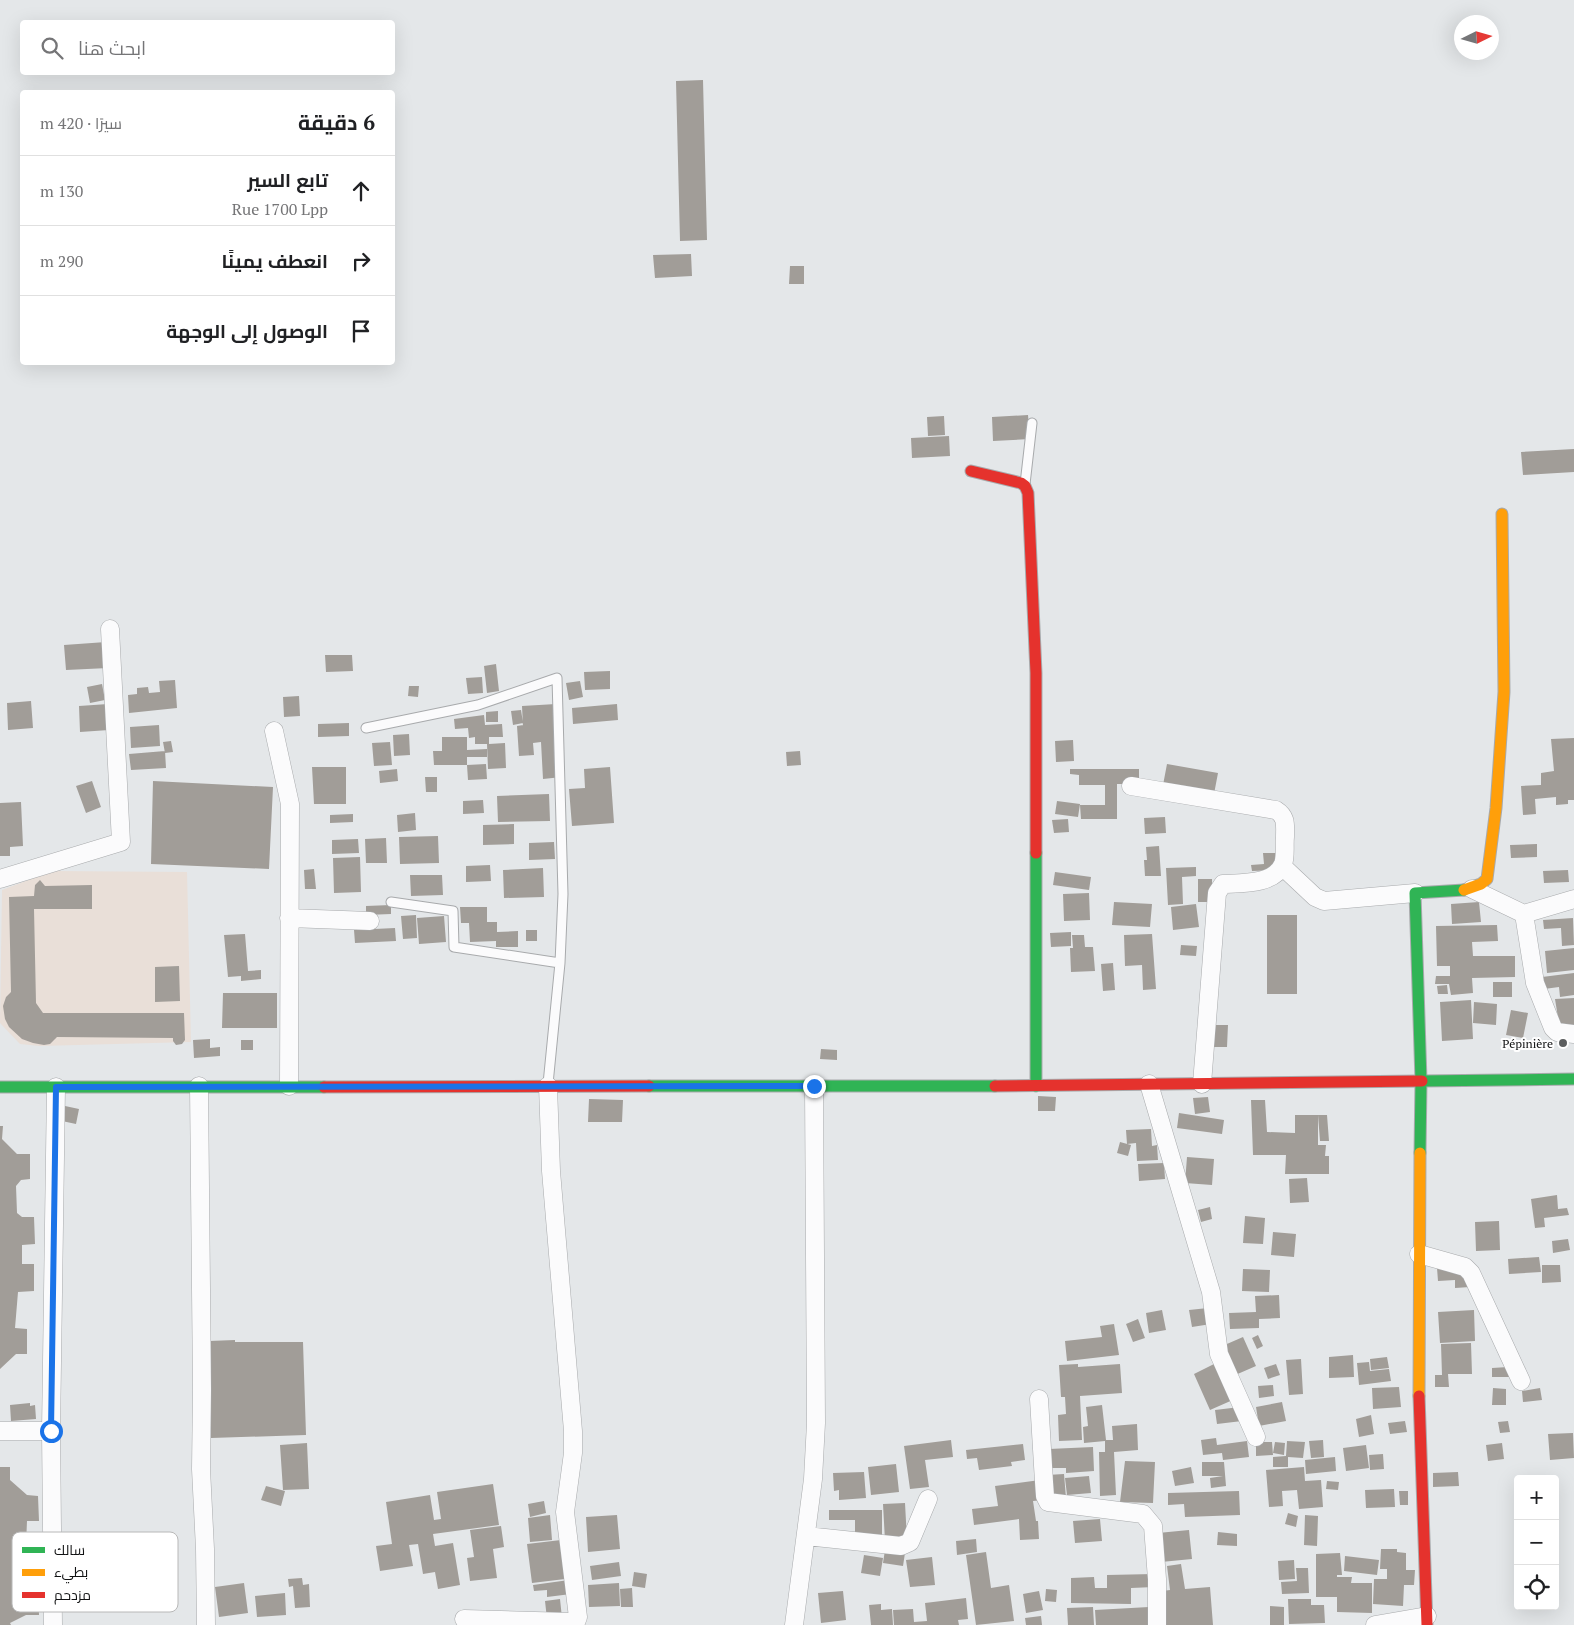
<!DOCTYPE html>
<html lang="ar">
<head>
<meta charset="utf-8">
<style>
	:root { --surface:#fff; --page:#f2f2f2; --text:#202124; --muted:#757577; --line:#e0e0e0 }
	body { margin:0; font-family:"PT Serif",Cairo,serif; background:var(--page); color:var(--text); direction:rtl }
	.controls { position:absolute; right:15px; bottom:15px; display:grid; overflow:hidden; border-radius:5px; box-shadow:0 5px 20px #0002 }
	.controls button { width:45px; height:45px; display:grid; place-items:center; padding:0; border:0; border-bottom:1px solid var(--line); background:var(--surface); color:var(--text); font:25px sans-serif }
	.compass { position:absolute; left:1454px; top:15px; width:45px; height:45px; border-radius:50%; background:var(--surface); box-shadow:0 5px 20px #0002; rotate:85deg }
	.stop { position:absolute; width:15px; height:15px; margin:-11px; border:4px solid #1a73e8; border-radius:50%; background:#fff }
	.stop.end { background:#1a73e8; border-color:#fff; box-shadow:0 1px 5px #0008 }
	.list { margin:0; padding:0; list-style:none }
	h2 { display:flex; justify-content:space-between; align-items:center; height:65px; margin:0; padding:0 20px; font-size:21px }
	h2 small { font-size:16px; font-weight:400; color:var(--muted) }
	.list li { display:grid; grid-template-columns:32px 1fr auto; gap:15px; align-items:center; box-sizing:border-box; height:70px; padding:0 20px; border-top:1px solid var(--line) }
	.list b { display:block; font-size:19px; white-space:nowrap }
	.list p { margin:0; font-size:16px; white-space:nowrap; color:var(--muted) }
	.list em { font-size:16px; font-style:normal; color:var(--muted) }
	.icon { flex:none; width:28px; height:28px; fill:none; stroke:currentColor; stroke-width:2; stroke-linecap:round; stroke-linejoin:round }
	.map { position:relative; flex:none; width:1574px; height:1625px; overflow:hidden; direction:ltr }
	.search { position:absolute; background:var(--surface); box-shadow:0 5px 20px #0002; left:20px; top:20px; width:375px; height:55px; display:flex; align-items:center; gap:12px; box-sizing:border-box; padding:0 18px; border-radius:5px; color:var(--muted); font-size:19px }
	.panel { position:absolute; background:var(--surface); box-shadow:0 5px 20px #0002; left:20px; top:90px; width:375px; height:275px; border-radius:5px; direction:rtl }
	.map>svg:first-child { display:block }
	.education { fill:#e9dfd8 }
	.building { fill:#a19d98 }
	.lines { fill:none; stroke-linecap:round; stroke-linejoin:round }
	.lane-casing { stroke:#a8aaac; stroke-width:11 }
	.street-casing { stroke:#a8aaac; stroke-width:19 }
	.fast-casing { stroke:#a8aaac; stroke-width:13 }
	.slow-casing { stroke:#a8aaac; stroke-width:13 }
	.jam-casing { stroke:#a8aaac; stroke-width:13 }
	.lane { stroke:#fbfbfc; stroke-width:9 }
	.street { stroke:#fbfbfc; stroke-width:18 }
	.fast { stroke:#30b455; stroke-width:11 }
	.slow { stroke:#ff9f0a; stroke-width:11 }
	.jam { stroke:#e5322d; stroke-width:11 }
	.route { stroke:#1a73e8; stroke-width:6 }
	.poi-dot { fill:#5b5d5e; stroke:#fff; stroke-width:2 }
	.labels { text-anchor:middle; dominant-baseline:central; stroke-width:4; stroke-linejoin:round; paint-order:stroke }
	.poi-label { font-size:12px; fill:#111213; stroke:#fff; text-anchor:end }
	.key { fill:#fff; stroke:#b8b8b8; stroke-width:1 }
	.key-label { font-size:14px; fill:#111213 }
</style>
</head>
<body>
<div class="map">
<svg width="1574" height="1625" viewBox="0 0 1574 1625">
	<rect width="100%" height="100%" fill="#e4e7e9"/>
	<!-- education -->
	<path class="education" d="M52,871L187,872L191,1042L40,1046L20,1044L0,1023L2,890Z"/>
	<!-- building -->
	<path class="building" d="M703,80L707,240L680,241L676,81Z
		M691,254L692,276L655,278L653,255Z
		M790,266H804V284H789Z
		M1028,415L1030,439L993,441L992,417Z
		M944,416L945,435L928,436L927,417Z
		M949,436L950,456L912,458L911,438Z
		M1574,449V472L1523,475L1521,452Z
		M106,642L108,668L66,670L64,645Z
		M325,655H352L353,671L326,672Z
		M496,664L499,691L487,693L484,666Z
		M610,671V689L585,690L584,672Z
		M482,677L483,693L468,694L466,678Z
		M175,680L177,708L129,713L128,695L137,694V688L148,687L149,693L160,692L159,681Z
		M580,681L583,697L569,700L566,683Z
		M102,684L105,700L90,703L87,687Z
		M409,686H419L418,697L408,696Z
		M299,696L300,716L284,717L283,697Z
		M31,701L33,728L8,730L7,703Z
		M108,704L109,730L80,732L79,706Z
		M556,704L562,777L543,779L541,742L533,743L534,755L519,756L517,726L523,725V727L522,706Z
		M617,704L618,720L573,724L572,708Z
		M521,710L523,723L513,725L511,711Z
		M498,711V722H486V712Z
		M484,715L485,725L502,724L503,737H489V744L505,743L506,768L488,769L487,744H475V737L469,738L468,728L455,729L454,719Z
		M349,723V736L318,737V724Z
		M159,725L160,746L131,748L130,727Z
		M409,734L410,755L394,756L393,735Z
		M442,737H467V750L487,749V757H467V765H434L433,751H442Z
		M1574,738V800H1568V804L1556,805V797L1535,799L1536,814L1523,815L1521,786L1541,785V773L1554,771L1551,739Z
		M1073,740L1074,761L1056,762L1055,741Z
		M171,741L173,752L165,753L163,742Z
		M390,742L392,765L374,766L372,743Z
		M165,751L166,768L131,770L129,754Z
		M800,751L801,765L787,766L786,752Z
		M486,764L487,779L468,780L467,765Z
		M1167,764L1218,773L1214,794L1163,785Z
		M312,767H346V804H314Z
		M610,767L614,823L572,826L569,789L585,788L584,769Z
		M397,769L398,781L380,783L379,771Z
		M1070,769H1139V784H1117V819H1081L1080,805H1105V785H1079V775L1070,774Z
		M425,777H437V792H426Z
		M92,781L101,807L86,813L76,786Z
		M153,781L273,787L269,869L151,864Z
		M549,794L550,821L498,822L497,796Z
		M483,800L484,813L463,814V801Z
		M1057,801L1080,804L1078,817L1055,814Z
		M21,802L23,846L10,847V856H0V803Z
		M415,813L416,830L398,832L397,815Z
		M353,814V822L330,823V815Z
		M1165,817L1166,833L1145,834L1144,818Z
		M1068,819L1069,832L1054,833L1052,820Z
		M514,824V844L483,845V825Z
		M438,836L439,863L400,864L399,837Z
		M386,838L387,863H366L365,839Z
		M358,839L359,853L332,854V840Z
		M554,842L555,859L529,860V843Z
		M1537,844V857L1511,858L1510,845Z
		M1159,846L1161,876H1145L1144,860H1147L1146,847Z
		M1263,853H1276L1277,870L1252,871L1251,865L1264,864Z
		M360,857L361,892L334,893L333,858Z
		M490,865L491,881L466,882V866Z
		M1196,867V876L1182,877L1183,904L1168,905L1166,868Z
		M543,868L544,897L504,898L503,870Z
		M314,869L316,889H305L304,870Z
		M1568,870L1569,882L1544,883L1543,871Z
		M1055,872L1091,877L1089,890L1053,885Z
		M410,875H442L443,895L411,896Z
		M1198,879H1212V902H1198Z
		M40,880L45,886L92,885V909H34L36,1003L43,1013H184L185,1040L182,1044L176,1045L173,1041V1038L57,1037L50,1044L44,1045L33,1043L22,1039L9,1027L5,1019L3,1006L6,997L11,992L9,897L34,896L35,885Z
		M1089,893L1090,920L1064,921L1063,894Z
		M1114,902L1152,904L1150,927L1112,925Z
		M1479,902L1481,922L1452,924L1451,904Z
		M1196,904L1199,927L1173,930L1171,907Z
		M391,905V914L366,915V906Z
		M460,907H487V922H497V932L518,931V947H496V941L470,942L469,923H461Z
		M416,915L417,938L403,939L401,916Z
		M1267,915H1297V994H1267Z
		M444,916L446,942L419,944L417,918Z
		M1573,918L1574,945L1562,946L1561,928L1544,929L1543,920Z
		M1497,925L1498,941L1472,942L1473,956H1515V977L1472,978L1473,993L1451,995L1449,984H1435L1436,976H1450V966H1437L1436,926Z
		M395,928L396,941L355,943L354,930Z
		M526,930H537V941H526Z
		M1071,932V946L1051,947L1050,933Z
		M245,934L248,971L261,970V979L241,981V976L228,977L224,935Z
		M1152,934L1156,989L1143,990L1142,965L1125,966L1124,935Z
		M1072,935H1084L1085,947H1093L1095,971L1071,972L1070,948H1073Z
		M1181,945L1197,946L1196,956L1180,955Z
		M1574,948V970L1547,973L1545,951Z
		M1113,963L1115,990L1103,991L1101,964Z
		M179,966L180,1001L155,1002V967Z
		M1574,973V995L1560,997L1559,987L1544,989L1542,977Z
		M1493,982H1512V997H1493Z
		M1447,985L1448,994H1438L1437,986Z
		M223,993H277V1028H222Z
		M1574,998V1030H1560L1555,999Z
		M1471,1000L1473,1039L1442,1041L1440,1002Z
		M1474,1002L1497,1004L1496,1025L1473,1023Z
		M1511,1010L1528,1013L1523,1038L1506,1035Z
		M1214,1025H1228L1227,1047H1214Z
		M210,1039V1048L220,1047V1056L194,1058L193,1040Z
		M241,1040H253V1050H241Z
		M821,1049L837,1050V1060L820,1059Z
		M1038,1096L1056,1097L1055,1111H1038Z
		M1208,1097L1210,1112L1195,1114L1193,1098Z
		M589,1099L623,1100L622,1122H588Z
		M1251,1100H1265L1267,1132L1295,1133V1115H1318V1145H1326L1325,1156H1329V1174H1285L1286,1155H1253Z
		M65,1106L79,1109L76,1124L62,1121Z
		M1179,1113L1224,1120L1222,1134L1177,1128Z
		M1318,1115H1327L1329,1141H1320Z
		M0,1126H3L2,1139L17,1154H30V1179L21,1180L16,1186L17,1213L22,1217H34L35,1244L22,1245V1264H34V1291L18,1292L15,1328L27,1329V1354H16L0,1369Z
		M1151,1129L1152,1146L1157,1145L1158,1160L1137,1161L1136,1143L1127,1144L1126,1130Z
		M1120,1142L1131,1145L1128,1156L1117,1153Z
		M1187,1157L1214,1159L1212,1185L1185,1183Z
		M1164,1163L1165,1179L1139,1181L1138,1164Z
		M1307,1178L1309,1202L1290,1203L1289,1179Z
		M1557,1195L1558,1209L1567,1208L1569,1215L1544,1218L1545,1227L1535,1228L1531,1199Z
		M1210,1207L1212,1219L1201,1222L1198,1210Z
		M1245,1216L1265,1218L1263,1244L1243,1243Z
		M1499,1221L1500,1250L1476,1251L1475,1222Z
		M1273,1232L1296,1234L1294,1257L1271,1255Z
		M1568,1239L1570,1250L1553,1253L1552,1241Z
		M1539,1257L1541,1272L1509,1274L1508,1259Z
		M1542,1265H1560L1561,1282L1542,1283Z
		M1462,1267V1278H1470V1287L1455,1288V1280L1438,1281L1437,1268Z
		M1243,1269L1270,1270L1269,1292L1242,1291Z
		M1279,1295L1280,1318L1259,1319V1328L1230,1329L1229,1313L1256,1312L1255,1296Z
		M1208,1308L1211,1324L1192,1327L1189,1310Z
		M1162,1310L1166,1330L1149,1333L1146,1313Z
		M1474,1310L1475,1341L1440,1343L1438,1312Z
		M1138,1319L1145,1338L1133,1342L1126,1324Z
		M1114,1324L1119,1355L1067,1361L1065,1341L1102,1337L1100,1326Z
		M1258,1335L1263,1346L1257,1349L1252,1338Z
		M1243,1337L1256,1366L1233,1376L1220,1347Z
		M235,1340V1342H303L306,1435L211,1438L209,1341Z
		M1471,1343L1472,1374H1448L1449,1387H1435V1375H1442L1441,1344Z
		M1353,1355L1354,1377L1329,1378V1357Z
		M1387,1357L1389,1368L1371,1370L1370,1359Z
		M1301,1359L1303,1394L1289,1395L1286,1360Z
		M1218,1362L1235,1399L1210,1410L1194,1374Z
		M1369,1362L1370,1371L1389,1369L1391,1381L1359,1385L1357,1363Z
		M1078,1364V1367L1120,1364L1122,1393L1080,1396L1082,1440L1059,1441L1058,1415L1066,1414L1065,1397H1061L1059,1365Z
		M1276,1364L1280,1375L1268,1379L1264,1368Z
		M1508,1367L1509,1377H1492V1368Z
		M1273,1385L1274,1396L1259,1398L1258,1386Z
		M1399,1387L1401,1407L1373,1409L1372,1388Z
		M1493,1388L1506,1389V1405H1492Z
		M1540,1388L1542,1400L1523,1402L1522,1391Z
		M1282,1402L1286,1421L1259,1426L1256,1407Z
		M30,1403V1406L35,1405L36,1419L11,1421L10,1405Z
		M1102,1405L1106,1440H1113L1112,1426L1137,1424L1138,1450L1114,1452L1116,1495L1100,1496L1099,1452H1105V1441L1084,1443L1083,1427L1088,1426L1086,1407Z
		M1240,1407L1242,1421L1217,1424L1215,1410Z
		M1371,1415L1374,1434L1359,1437L1356,1419Z
		M1405,1421L1407,1432L1390,1434L1388,1423Z
		M1508,1421L1510,1432L1500,1433L1498,1422Z
		M1573,1433L1574,1458L1550,1460L1548,1434Z
		M1216,1438L1217,1445L1247,1441L1249,1457L1223,1460L1222,1453L1203,1455L1201,1440Z
		M951,1440L953,1457L925,1460L929,1487L910,1489L904,1446Z
		M1323,1440L1324,1457L1311,1458L1309,1441Z
		M1287,1441L1305,1442L1303,1458L1288,1457V1467H1273V1457L1286,1456Z
		M1256,1442H1272L1273,1455L1256,1456Z
		M1275,1442L1285,1443L1284,1455L1273,1453Z
		M307,1443L309,1489L283,1490L280,1445Z
		M1502,1443L1504,1459L1488,1461L1486,1445Z
		M1023,1444L1025,1460L1011,1462L1012,1466L979,1470L977,1458L967,1459L966,1450Z
		M1366,1445L1369,1468L1346,1471L1343,1448Z
		M1093,1447L1094,1471L1066,1473V1468H1050L1049,1449Z
		M1383,1454L1384,1469L1370,1470L1369,1455Z
		M1335,1457L1336,1471L1306,1474L1305,1460Z
		M1125,1461L1155,1462L1153,1503L1120,1502Z
		M1202,1462H1224L1226,1486L1211,1488L1210,1478L1223,1476H1202Z
		M896,1464L899,1492L871,1495L868,1467Z
		M0,1467H10V1480L27,1495L38,1496L39,1521H27L24,1592L29,1589H38L39,1615H26L10,1623L11,1625H0Z
		M1191,1467L1194,1483L1175,1486L1172,1471Z
		M1304,1467L1305,1481L1321,1480L1323,1507L1299,1509L1297,1490L1282,1491L1283,1506L1269,1507L1266,1470Z
		M864,1472L866,1498L839,1500V1490L834,1491L833,1473Z
		M1458,1472L1459,1486L1433,1487V1473Z
		M1064,1474L1066,1498L1050,1499L1047,1475Z
		M1089,1476L1091,1493L1067,1495L1065,1478Z
		M1040,1480L1043,1500L1033,1501L1036,1521H1038L1039,1539L1020,1540L1019,1519L974,1525L972,1509L998,1506L995,1486Z
		M1327,1481L1339,1482L1338,1490L1326,1489Z
		M493,1484L499,1525L433,1534L435,1546L453,1543L460,1585L438,1589L435,1572L423,1574L418,1544L409,1545L413,1566L380,1571L376,1546L392,1544L386,1502L430,1495L434,1520L441,1519L437,1492Z
		M266,1486L285,1491L281,1506L261,1500Z
		M1394,1489L1395,1507L1366,1508L1365,1490Z
		M1239,1491L1240,1515L1185,1517L1184,1504L1168,1505V1493Z
		M1399,1491H1408V1505H1400Z
		M544,1501L546,1513L530,1517L528,1504Z
		M905,1503L907,1540L885,1541L883,1504Z
		M829,1510H882V1538L855,1539V1520H829Z
		M1288,1513L1298,1516L1296,1527L1285,1524Z
		M550,1515L552,1540L530,1542L528,1518Z
		M617,1515L620,1549L588,1552L586,1517Z
		M1305,1515L1318,1516L1317,1546L1304,1545Z
		M1100,1519L1102,1541L1075,1543L1073,1521Z
		M501,1526L504,1547L493,1549L497,1578L470,1581L467,1558L474,1557L470,1530Z
		M1189,1530L1192,1559L1161,1562L1158,1533Z
		M1218,1532L1237,1534V1546L1217,1545Z
		M976,1539L977,1552L957,1555L956,1541Z
		M561,1540L565,1579L532,1583L527,1544Z
		M1381,1549H1397V1552L1406,1553V1570H1415L1414,1585H1404L1403,1606L1373,1604L1374,1579H1387V1569H1380Z
		M885,1550L905,1553L903,1566L883,1563Z
		M986,1552L991,1588L1009,1585L1014,1621L976,1625L966,1555Z
		M1340,1553L1342,1575H1337V1577H1352L1351,1583H1372V1613L1337,1612V1597H1316V1554Z
		M864,1555L883,1558L880,1576L861,1573Z
		M1345,1556L1379,1560L1377,1575L1344,1571Z
		M932,1557L935,1585L910,1587L906,1560Z
		M1294,1560L1295,1579L1279,1580L1278,1561Z
		M619,1562L621,1576L592,1580L590,1566Z
		M1181,1564L1185,1589L1210,1587L1213,1625H1164L1162,1591L1170,1590L1167,1566Z
		M1296,1568H1308L1309,1593L1282,1594L1281,1582L1297,1581Z
		M634,1572L647,1574L645,1588L632,1586Z
		M1154,1574V1587L1131,1588V1604L1071,1603V1578L1094,1577L1095,1588H1107V1575Z
		M302,1578L303,1585L309,1584L310,1607L295,1608L293,1586L289,1587L288,1579Z
		M569,1580L571,1594L547,1597V1590L534,1591L533,1585Z
		M244,1583L248,1613L219,1617L215,1587Z
		M619,1583L620,1606L589,1607L588,1585Z
		M632,1588L633,1607H621L620,1589Z
		M1046,1589L1057,1590L1056,1602L1045,1601Z
		M843,1591L846,1620L821,1623L818,1593Z
		M1039,1591L1043,1610L1026,1613L1023,1594Z
		M285,1593L286,1615L257,1617L255,1596Z
		M966,1598L968,1619L958,1620L959,1625H894L893,1610L913,1609L914,1622L927,1621L925,1603Z
		M560,1599L562,1618L547,1619L545,1601Z
		M1288,1599H1311V1605H1324L1325,1623L1289,1624Z
		M881,1604V1610L892,1609L893,1625H871L869,1605Z
		M1270,1606L1284,1607V1625H1270Z
		M1093,1607L1094,1625H1068L1067,1608Z
		M1149,1607L1151,1625H1096L1095,1610Z
		M1041,1616L1042,1625H1026L1025,1618Z"/>
	<g class="lines">
		<defs>
			<path id="lane" d="M1025,484L1032,423
				M366,728L478,705L557,678L563,894L560,963L548,1084
				M391,902L453,911L454,947L560,963"/>
			<path id="street" d="M274,731L290,804L289,1086
				M1131,786L1276,810C1287,817 1285,825 1285,837C1284,845 1286,856 1283,864C1274,885 1242,883 1223,884L1217,893L1202,1084
				M1282,866L1315,897L1324,901L1415,893
				M0,879L121,842L110,629
				M1472,889L1524,914
				M1574,899L1524,914L1535,983L1553,1028L1557,1032L1574,1034
				M289,918L370,921
				M1149,1084L1211,1292L1219,1354L1256,1437
				M199,1086L202,1390L201,1469L205,1549L206,1625
				M548,1086L551,1171L573,1431V1453L565,1512L578,1617L575,1625
				M1419,1254L1465,1267L1471,1273L1521,1381
				M1039,1399L1044,1482L1045,1496L1048,1502L1143,1514L1153,1526L1157,1579V1625
				M0,1431H51
				M806,1536L901,1546L910,1542L928,1499
				M464,1619L571,1622L572,1625
				M53,1625L51,1431L56,1087
				M794,1625L813,1479L816,1423L814,1086
				M1375,1625L1427,1616"/>
			<path id="fast" d="M1036,853V1086
				M1422,1081L1574,1079
				M649,1086H995
				M0,1087H324
				M1420,1153L1421,1081L1415,893L1464,890"/>
			<path id="slow" d="M1464,890L1481,884L1487,879L1496,808L1504,692L1502,514
				M1419,1396L1420,1153"/>
			<path id="jam" d="M971,471L1021,483L1025,486L1028,493L1036,673V853
				M995,1086L1422,1081
				M324,1087L649,1086
				M1419,1396L1427,1625"/>
		</defs>
		<!-- lane casing -->
		<use href="#lane" class="lane-casing"/>
		<!-- street casing -->
		<use href="#street" class="street-casing"/>
		<!-- fast casing -->
		<use href="#fast" class="fast-casing"/>
		<!-- slow casing -->
		<use href="#slow" class="slow-casing"/>
		<!-- jam casing -->
		<use href="#jam" class="jam-casing"/>
		<!-- lane -->
		<use href="#lane" class="lane"/>
		<!-- street -->
		<use href="#street" class="street"/>
		<!-- fast -->
		<use href="#fast" class="fast"/>
		<!-- slow -->
		<use href="#slow" class="slow"/>
		<!-- jam -->
		<use href="#jam" class="jam"/>
	</g>
	<g class="lines">
		<!-- route -->
		<path class="route" d="M51,1431L56,1087L814,1086"/>
	</g>
	<!-- markers -->
	<circle class="poi-dot" cx="1563" cy="1043" r="5"/>
	<g class="labels">
		<!-- poi labels -->
		<g class="poi-label">
			<text x="1553" y="1043">Pépinière</text>
		</g>
	</g>
	<!-- legend -->
	<rect x="12" y="1532" width="166" height="80" rx="8" class="key"/>
	<rect x="22" y="1547" width="23" height="6" fill="#30b455"/>
	<rect x="22" y="1569" width="23" height="7" fill="#ff9f0a"/>
	<rect x="22" y="1592" width="23" height="6" fill="#e5322d"/>
	<g class="key-label">
		<text x="54" y="1555">سالك</text>
		<text x="54" y="1577">بطيء</text>
		<text x="54" y="1600">مزدحم</text>
	</g>
</svg>
<div class="controls">
<button>+</button>
<button>−</button>
<button><svg class="icon" aria-label="locate" viewBox="0 0 24 24"><circle cx="12" cy="12" r="6"/><path d="M12 2v4M12 18v4M2 12h4M18 12h4"/></svg></button>
</div>
<svg class="compass" viewBox="-18 -18 36 36"><path d="M0-13l5 13h-10z" fill="#e53935"/><path d="M0 13l5-13h-10z" fill="#757577"/></svg>
<div class="stop" style="left:51px;top:1431px"></div>
<div class="stop end" style="left:814px;top:1086px"></div>
<div class="search"><svg class="icon" aria-label="search" viewBox="0 0 24 24"><circle cx="10" cy="10" r="6"/><path d="M15 15l6 6"/></svg>ابحث هنا</div>
<section class="panel">
<h2>6 دقيقة<small>سيرًا · 420 m</small></h2>
<ul class="list">
<li><svg class="icon" aria-label="ahead" viewBox="0 0 24 24"><path d="M12 20V5M6 11l6-6 6 6"/></svg><div><b>تابع السير</b><p>Rue 1700 Lpp</p></div><em>130 m</em></li>
<li><svg class="icon" aria-label="right" viewBox="0 0 24 24"><path d="M7 20v-9h11M14 6l5 5-5 5"/></svg><div><b>انعطف يمينًا</b></div><em>290 m</em></li>
<li><svg class="icon" aria-label="arrive" viewBox="0 0 24 24"><path d="M6 21V4h12l-3 4 3 4H6"/></svg><div><b>الوصول إلى الوجهة</b></div></li>
</ul>
</section>
</div>
</body>
</html>
